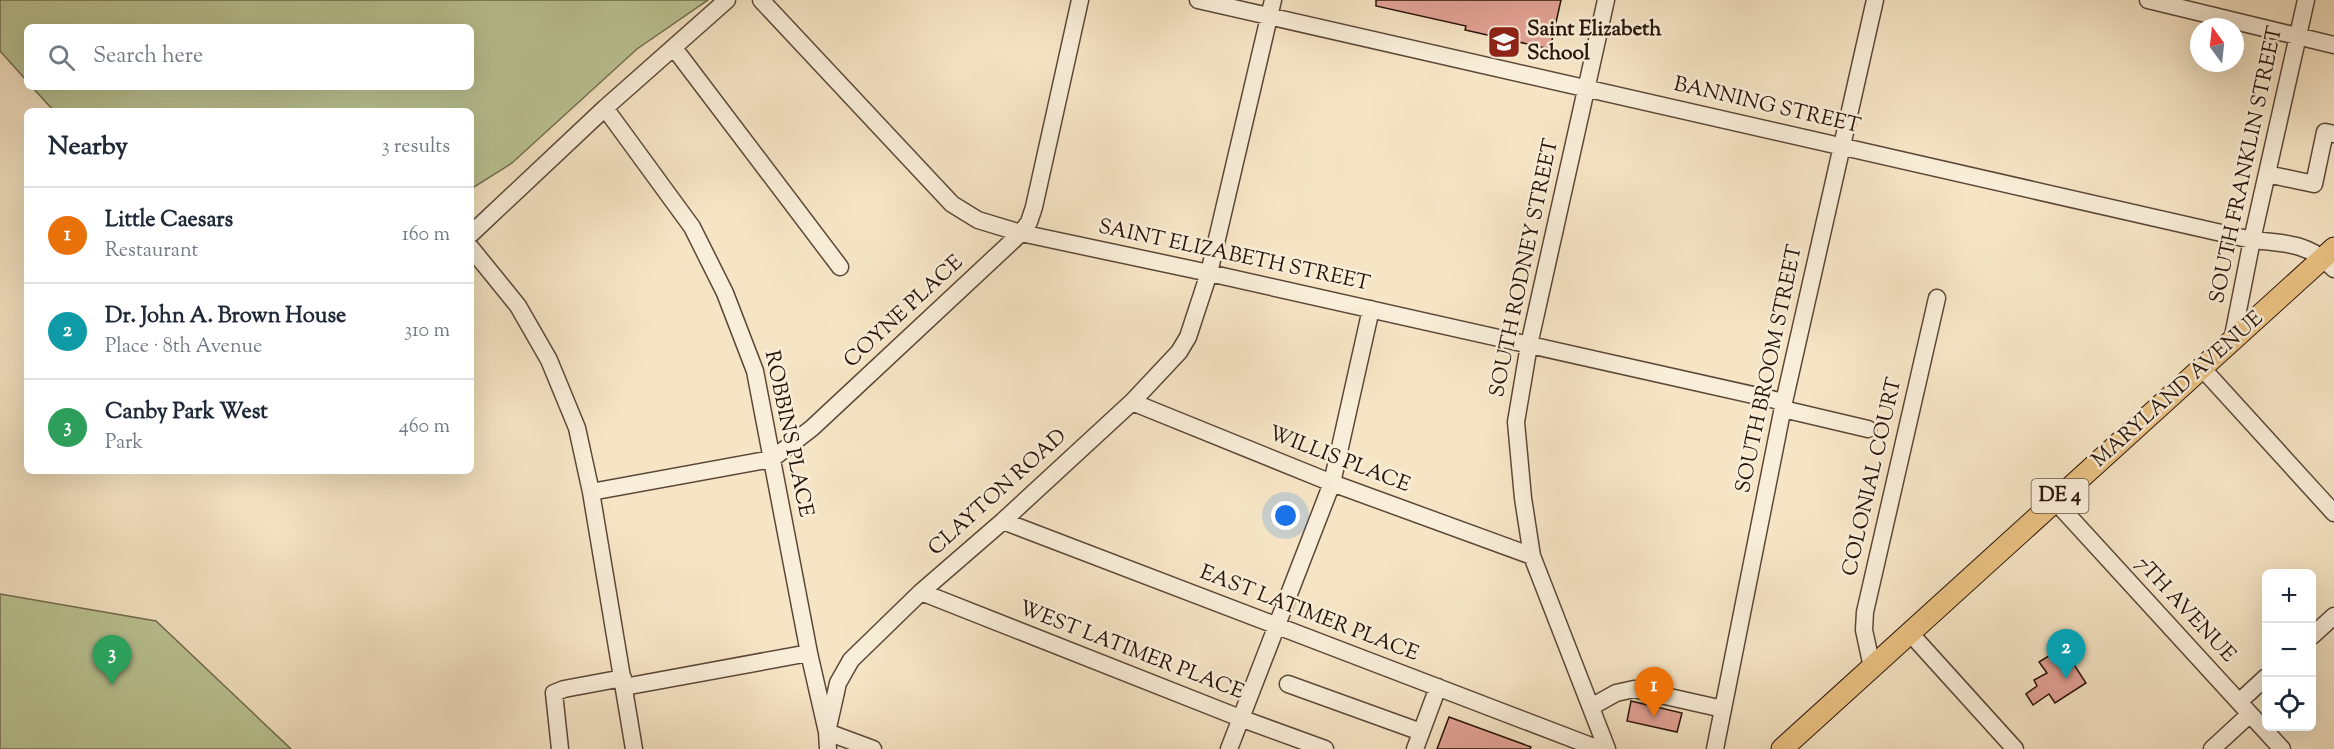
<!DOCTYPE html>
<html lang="en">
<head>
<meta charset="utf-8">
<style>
	:root { --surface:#fff; --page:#f2f2f3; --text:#1f2937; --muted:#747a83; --line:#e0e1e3; --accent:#db2777 }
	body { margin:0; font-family:"Sorts Mill Goudy",serif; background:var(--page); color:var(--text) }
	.controls { position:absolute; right:18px; bottom:18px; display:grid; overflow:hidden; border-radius:9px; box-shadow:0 6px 24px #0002 }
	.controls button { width:54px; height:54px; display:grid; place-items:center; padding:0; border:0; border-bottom:2px solid var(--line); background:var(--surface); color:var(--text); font:30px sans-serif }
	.compass { position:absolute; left:2190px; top:18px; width:54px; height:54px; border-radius:50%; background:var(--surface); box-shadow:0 6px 24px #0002; rotate:345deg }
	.you { position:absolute; left:1286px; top:516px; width:21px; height:21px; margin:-15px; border:4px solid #fff; border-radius:50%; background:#1a73e8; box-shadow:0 0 0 9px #1a73e833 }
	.badge { display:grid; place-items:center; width:39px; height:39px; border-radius:50%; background:var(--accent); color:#fff; font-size:20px; font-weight:700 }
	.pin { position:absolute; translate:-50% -50px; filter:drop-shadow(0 2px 3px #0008) }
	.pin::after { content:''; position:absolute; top:32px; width:21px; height:18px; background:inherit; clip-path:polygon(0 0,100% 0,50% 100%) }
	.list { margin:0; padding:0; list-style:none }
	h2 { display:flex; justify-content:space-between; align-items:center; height:78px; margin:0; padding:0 24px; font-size:26px }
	h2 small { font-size:20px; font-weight:400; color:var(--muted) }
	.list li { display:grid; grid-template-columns:39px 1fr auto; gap:18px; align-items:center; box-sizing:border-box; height:96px; padding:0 24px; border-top:2px solid var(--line) }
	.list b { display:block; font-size:22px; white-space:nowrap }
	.list p { margin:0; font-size:20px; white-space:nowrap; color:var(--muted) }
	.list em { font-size:20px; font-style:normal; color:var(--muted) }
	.icon { flex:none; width:33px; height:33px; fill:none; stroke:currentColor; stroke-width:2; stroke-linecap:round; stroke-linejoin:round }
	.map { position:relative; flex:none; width:2334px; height:749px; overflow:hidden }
	.search { position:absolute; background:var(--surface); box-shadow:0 6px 24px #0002; left:24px; top:24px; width:450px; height:66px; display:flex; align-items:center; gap:15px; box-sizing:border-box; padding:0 21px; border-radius:9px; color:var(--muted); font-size:22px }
	.panel { position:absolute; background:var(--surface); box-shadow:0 6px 24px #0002; left:24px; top:108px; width:450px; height:366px; border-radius:9px }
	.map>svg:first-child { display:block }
	.green { fill:#bbc595; stroke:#726c4f; stroke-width:1.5 }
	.building { fill:#e4a397; stroke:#291409; stroke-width:1.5 }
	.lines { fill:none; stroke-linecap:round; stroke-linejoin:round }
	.minor-casing { stroke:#5c4838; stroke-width:19 }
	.major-casing { stroke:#291409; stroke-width:23 }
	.minor { stroke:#f9eed9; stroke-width:16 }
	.major { stroke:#ebc282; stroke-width:21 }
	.labels { text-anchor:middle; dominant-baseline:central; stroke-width:5; stroke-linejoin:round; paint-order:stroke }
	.shield { fill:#f9eed9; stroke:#675547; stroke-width:1.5 }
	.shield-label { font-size:20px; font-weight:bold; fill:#291409 }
	.poi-label { font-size:21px; font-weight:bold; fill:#291409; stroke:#f9eed9; text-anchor:start }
	.street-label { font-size:21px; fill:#291409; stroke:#f9eed9 }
</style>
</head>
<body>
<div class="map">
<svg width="2334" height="749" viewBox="0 0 2334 749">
	<rect width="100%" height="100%" fill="#f6e5c5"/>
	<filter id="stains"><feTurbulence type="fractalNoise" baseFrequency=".00333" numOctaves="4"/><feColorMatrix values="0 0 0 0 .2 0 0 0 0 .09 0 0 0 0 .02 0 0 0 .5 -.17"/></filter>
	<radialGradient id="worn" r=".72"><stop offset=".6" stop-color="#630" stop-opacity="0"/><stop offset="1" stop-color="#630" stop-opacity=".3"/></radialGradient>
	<!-- green -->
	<path class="green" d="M0,0H708L637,49L512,163L471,189V111H54L32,87H471V27H27V81L0,51Z
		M0,594L156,621L291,749H0Z"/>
	<!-- building -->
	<path class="building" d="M1376,0H1561L1550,49L1465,30L1466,26L1376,6Z
		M2055,652L2066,668L2073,663L2086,683L2055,703L2049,694L2033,705L2026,694L2037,686L2034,680L2047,673L2039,662Z
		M1631,701L1682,713L1677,732L1627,721Z
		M1449,717L1531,747L1530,749H1437Z"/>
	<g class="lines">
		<defs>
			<path id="minor" d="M761,0L952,204L978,220L1021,233L1209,273L1784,402
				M1198,0L2252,240C2285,243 2310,243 2334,269
				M1606,0L1529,345L1516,422L1523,498L1532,556L1607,749
				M2148,0L2334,45
				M674,48L840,267
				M605,108L692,227L725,293L755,371L809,653L827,732L873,749
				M2267,174L2314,184L2325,132L2334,134
				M471,234L605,108L727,0
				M471,248L518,306L549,360L577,428L591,492L634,749
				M2232,341L2252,240L2306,0
				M2202,368L2334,513
				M1132,402L1332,483L1532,556
				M1783,409L1868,429
				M591,492L772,459L812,428L1021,233L1029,222L1034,207L1080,0
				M2055,501L2282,749
				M1003,521L1599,749
				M921,592L1240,718L1325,749
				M1910,633L2015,749
				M2312,636L2334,616
				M1872,667L1864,630L1865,612L1937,298
				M1288,684L1421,732
				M624,687L809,653
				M2239,702L2266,677
				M1591,707L1616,693L1634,689L1723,709
				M560,749L554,693L564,689L623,678
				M828,749L827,732L838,683L851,660L921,592L1003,521L1132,402L1179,352L1188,337L1209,273L1273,0
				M1229,749L1332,483L1371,309
				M1415,749L1438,687
				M1715,749L1784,402L1875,0
				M2212,749L2250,714"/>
			<path id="major" d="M1782,749L2334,248"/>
		</defs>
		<!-- minor casing -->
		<use href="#minor" class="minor-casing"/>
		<!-- major casing -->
		<use href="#major" class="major-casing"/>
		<!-- minor -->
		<use href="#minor" class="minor"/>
		<!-- major -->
		<use href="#major" class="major"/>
	</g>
	<!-- icons -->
	<defs>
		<symbol id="school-square" viewBox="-11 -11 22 22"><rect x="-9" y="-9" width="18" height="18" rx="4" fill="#8f2418" stroke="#f9eed9"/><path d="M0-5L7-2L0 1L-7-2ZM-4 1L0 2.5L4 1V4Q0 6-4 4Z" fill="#fff"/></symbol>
	</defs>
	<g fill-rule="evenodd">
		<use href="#school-square" x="1485" y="23" width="38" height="38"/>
	</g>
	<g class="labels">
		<!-- shield labels -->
		<rect class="shield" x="2031.5" y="479" width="57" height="34" rx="4.5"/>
		<g class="shield-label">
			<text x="2060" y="496">DE 4</text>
		</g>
		<!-- poi labels -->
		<g class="poi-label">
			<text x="1527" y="30">Saint Elizabeth<tspan x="1527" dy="24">School</tspan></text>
		</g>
		<!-- street labels -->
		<g class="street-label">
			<text transform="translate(1767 106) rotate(13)">BANNING STREET</text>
			<text transform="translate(2247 165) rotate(-78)">SOUTH FRANKLIN STREET</text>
			<text transform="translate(1234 256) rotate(12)">SAINT ELIZABETH STREET</text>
			<text transform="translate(1525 268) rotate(-78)">SOUTH RODNEY STREET</text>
			<text transform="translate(904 312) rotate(-43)">COYNE PLACE</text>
			<text transform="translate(1770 369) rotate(-78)">SOUTH BROOM STREET</text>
			<text transform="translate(2178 390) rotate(-42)">MARYLAND AVENUE</text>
			<text transform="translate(788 434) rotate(78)">ROBBINS PLACE</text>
			<text transform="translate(1339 460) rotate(21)">WILLIS PLACE</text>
			<text transform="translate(1873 477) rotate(-77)">COLONIAL COURT</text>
			<text transform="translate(998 493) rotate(-42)">CLAYTON ROAD</text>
			<text transform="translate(2185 610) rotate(47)">7TH AVENUE</text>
			<text transform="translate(1309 614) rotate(21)">EAST LATIMER PLACE</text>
			<text transform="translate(1131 651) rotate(21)">WEST LATIMER PLACE</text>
		</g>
	</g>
	<rect width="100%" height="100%" filter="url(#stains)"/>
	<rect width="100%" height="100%" fill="url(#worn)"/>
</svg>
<div class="controls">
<button>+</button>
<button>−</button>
<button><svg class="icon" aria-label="locate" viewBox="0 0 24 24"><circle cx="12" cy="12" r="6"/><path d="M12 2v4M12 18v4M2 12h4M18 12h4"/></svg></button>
</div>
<svg class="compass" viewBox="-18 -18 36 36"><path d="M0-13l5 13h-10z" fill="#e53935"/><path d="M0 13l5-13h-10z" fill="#747a83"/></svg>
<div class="you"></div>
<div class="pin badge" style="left:1654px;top:717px;background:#e8710a">1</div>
<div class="pin badge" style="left:2066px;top:679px;background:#0f9aa8">2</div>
<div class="pin badge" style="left:112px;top:685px;background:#2e9e5b">3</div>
<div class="search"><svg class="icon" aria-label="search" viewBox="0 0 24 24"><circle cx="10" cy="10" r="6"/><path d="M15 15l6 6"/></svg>Search here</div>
<section class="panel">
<h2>Nearby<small>3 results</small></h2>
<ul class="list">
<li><span class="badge" style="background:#e8710a">1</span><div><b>Little Caesars</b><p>Restaurant</p></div><em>160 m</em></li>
<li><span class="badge" style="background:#0f9aa8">2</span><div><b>Dr. John A. Brown House</b><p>Place · 8th Avenue</p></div><em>310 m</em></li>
<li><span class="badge" style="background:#2e9e5b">3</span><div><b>Canby Park West</b><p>Park</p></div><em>460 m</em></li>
</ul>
</section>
</div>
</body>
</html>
